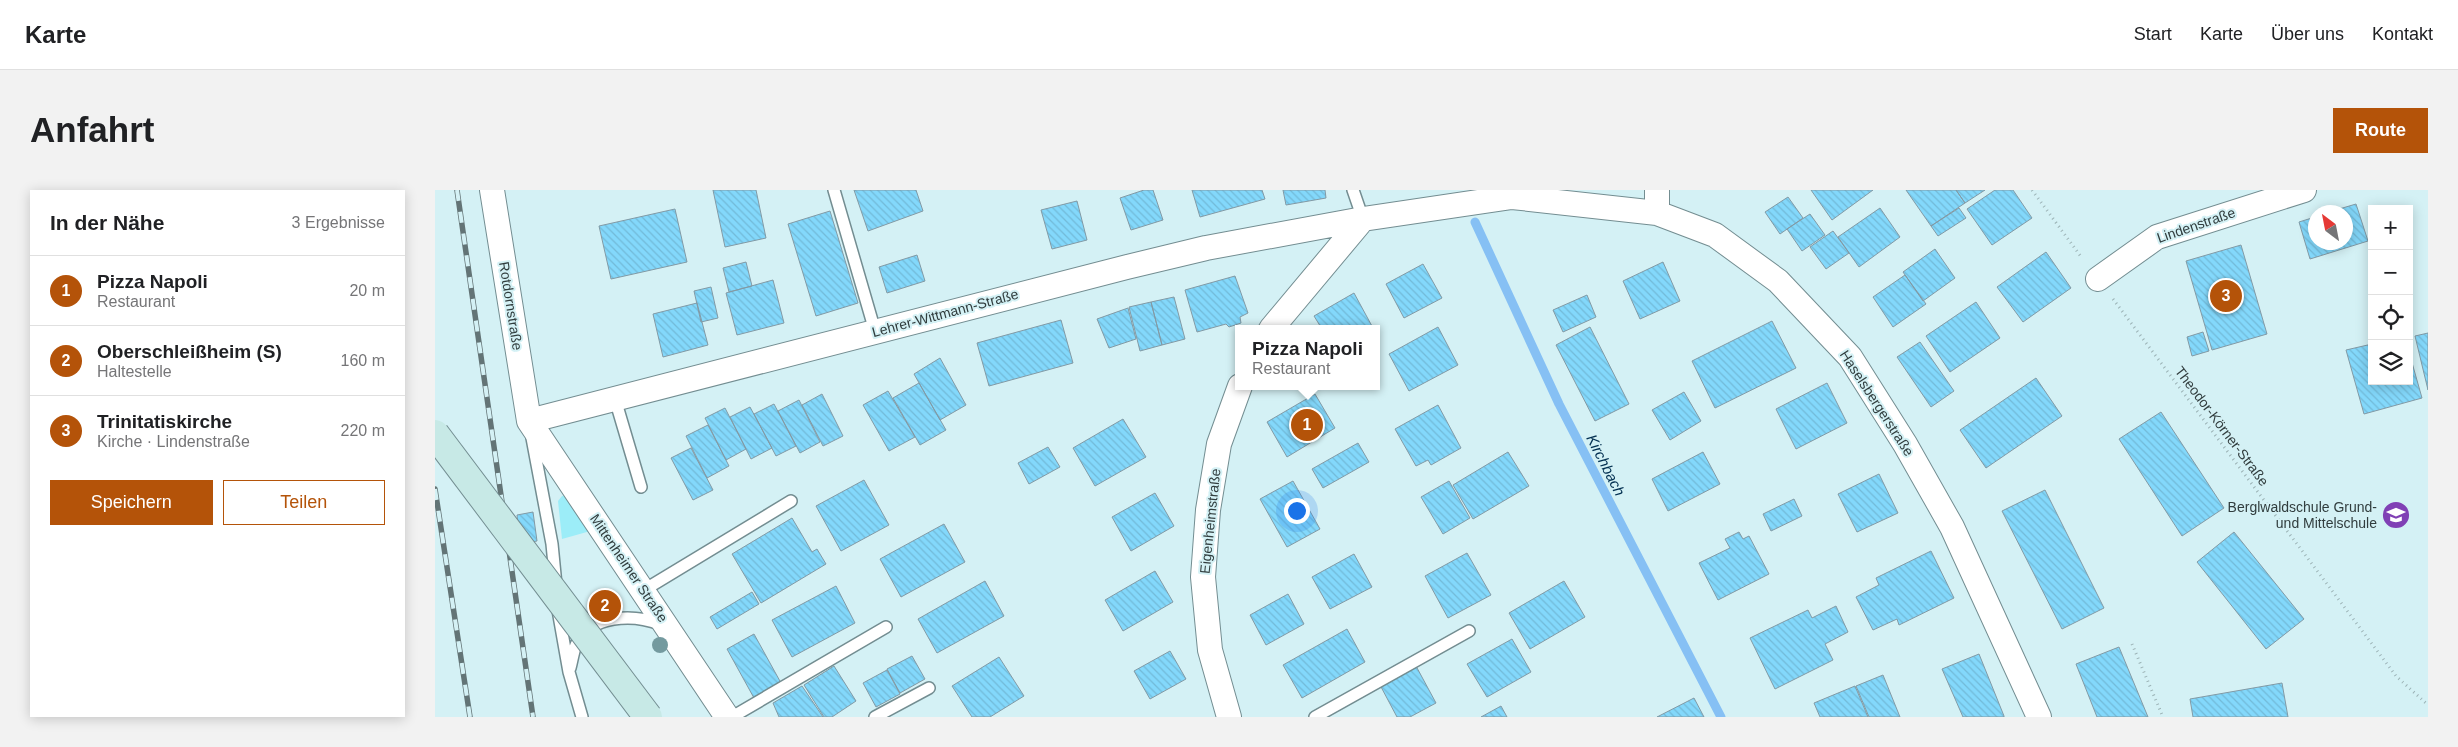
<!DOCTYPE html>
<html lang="de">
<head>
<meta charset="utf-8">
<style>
	:root { --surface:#fff; --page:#f2f2f2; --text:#202124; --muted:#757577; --line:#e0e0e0; --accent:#b45309 }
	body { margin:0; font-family:Helvetica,sans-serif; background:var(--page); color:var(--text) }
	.controls { position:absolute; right:15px; top:15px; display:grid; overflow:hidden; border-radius:0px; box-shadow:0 2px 12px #0003 }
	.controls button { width:45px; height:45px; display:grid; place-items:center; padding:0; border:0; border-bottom:1px solid var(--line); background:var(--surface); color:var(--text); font:25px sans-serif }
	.compass { position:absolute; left:1873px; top:15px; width:45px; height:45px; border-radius:50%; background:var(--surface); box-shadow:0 2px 12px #0003; rotate:328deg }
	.you { position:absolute; left:861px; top:320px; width:18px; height:18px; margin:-12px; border:4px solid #fff; border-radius:50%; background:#1a73e8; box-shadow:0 0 0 8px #1a73e833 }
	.badge { display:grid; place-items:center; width:32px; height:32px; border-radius:50%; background:var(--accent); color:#fff; font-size:16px; font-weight:700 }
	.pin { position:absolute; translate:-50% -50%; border:2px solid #fff; box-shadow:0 1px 5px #0006 }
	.popup { position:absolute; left:800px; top:135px; width:145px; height:65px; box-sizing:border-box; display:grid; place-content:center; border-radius:0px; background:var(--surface); filter:drop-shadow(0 1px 4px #0005); font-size:16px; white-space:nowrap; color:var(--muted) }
	.popup b { font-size:19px; color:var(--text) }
	.popup::after { content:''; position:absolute; left:50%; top:100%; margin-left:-10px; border:10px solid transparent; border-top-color:var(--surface) }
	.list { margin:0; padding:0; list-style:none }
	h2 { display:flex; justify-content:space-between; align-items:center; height:65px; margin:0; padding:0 20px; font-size:21px }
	h2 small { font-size:16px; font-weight:400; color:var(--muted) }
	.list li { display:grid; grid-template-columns:32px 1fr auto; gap:15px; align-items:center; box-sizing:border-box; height:70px; padding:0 20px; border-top:1px solid var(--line) }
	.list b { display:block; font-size:19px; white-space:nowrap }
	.list p { margin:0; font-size:16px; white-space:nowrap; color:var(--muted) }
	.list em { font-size:16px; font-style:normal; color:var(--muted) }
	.actions { display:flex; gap:10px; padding:15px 20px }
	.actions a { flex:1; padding:11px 0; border:1px solid var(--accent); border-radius:0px; text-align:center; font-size:18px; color:var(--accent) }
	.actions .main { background:var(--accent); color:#fff }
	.icon { flex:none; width:28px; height:28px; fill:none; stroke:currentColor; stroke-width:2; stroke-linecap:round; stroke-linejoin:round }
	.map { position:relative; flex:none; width:1993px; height:527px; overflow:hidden; border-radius:0px }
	header { display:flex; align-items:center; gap:30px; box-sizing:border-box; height:70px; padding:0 25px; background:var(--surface); border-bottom:1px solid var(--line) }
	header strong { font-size:24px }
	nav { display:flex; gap:28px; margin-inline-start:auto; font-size:18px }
	.intro { display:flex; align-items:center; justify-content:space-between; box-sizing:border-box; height:120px; padding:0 30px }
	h1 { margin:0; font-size:35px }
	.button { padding:12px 22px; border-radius:0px; background:var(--accent); color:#fff; font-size:18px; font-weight:700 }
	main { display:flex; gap:30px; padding:0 30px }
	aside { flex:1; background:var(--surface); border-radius:0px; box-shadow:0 2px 12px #0003 }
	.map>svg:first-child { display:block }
	.green { fill:#9cedf8 }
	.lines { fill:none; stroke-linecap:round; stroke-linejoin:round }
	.stream { stroke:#86c0f4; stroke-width:9 }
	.building { fill:url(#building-back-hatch); stroke:#829aa5 }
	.lane-casing { stroke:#738d91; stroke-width:14 }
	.street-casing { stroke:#738d91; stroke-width:26 }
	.path { stroke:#9cb3b6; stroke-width:3; stroke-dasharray:1 4; stroke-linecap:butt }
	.lane { stroke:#fff; stroke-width:11 }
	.street { stroke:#fff; stroke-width:24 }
	.rail-casing { stroke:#637476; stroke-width:5.5 }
	.rail { stroke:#d4f1f5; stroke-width:4; stroke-dasharray:11; stroke-linecap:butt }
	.secondary-bridge-casing { stroke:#738d91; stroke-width:30; stroke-linecap:butt }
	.secondary-bridge { stroke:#c7e9e6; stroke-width:28 }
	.tree { fill:#749a9f }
	.labels { text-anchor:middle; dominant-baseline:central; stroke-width:4; stroke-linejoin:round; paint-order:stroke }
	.street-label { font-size:14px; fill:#313d3e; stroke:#d4f1f5 }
	.poi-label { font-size:14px; fill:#313d3e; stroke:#d4f1f5; text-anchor:end }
	.water-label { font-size:15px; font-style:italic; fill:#022f50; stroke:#d4f1f5 }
</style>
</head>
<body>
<header>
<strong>Karte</strong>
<nav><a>Start</a><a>Karte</a><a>Über uns</a><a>Kontakt</a></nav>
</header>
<div class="intro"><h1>Anfahrt</h1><a class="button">Route</a></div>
<main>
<aside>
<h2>In der Nähe<small>3 Ergebnisse</small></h2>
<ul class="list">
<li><span class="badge">1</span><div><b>Pizza Napoli</b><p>Restaurant</p></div><em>20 m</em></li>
<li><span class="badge">2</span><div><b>Oberschleißheim (S)</b><p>Haltestelle</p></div><em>160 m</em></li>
<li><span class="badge">3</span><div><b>Trinitatiskirche</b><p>Kirche · Lindenstraße</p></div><em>220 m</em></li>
</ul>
<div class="actions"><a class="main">Speichern</a><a>Teilen</a></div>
</aside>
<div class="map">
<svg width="1993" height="527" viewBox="0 0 1993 527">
	<defs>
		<pattern id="building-back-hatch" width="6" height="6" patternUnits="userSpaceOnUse" patternTransform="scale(1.25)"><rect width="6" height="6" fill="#83d8fb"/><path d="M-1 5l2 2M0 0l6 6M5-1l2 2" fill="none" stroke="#72bad8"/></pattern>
	</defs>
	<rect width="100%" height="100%" fill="#d4f1f5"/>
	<!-- green -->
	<path class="green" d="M134,305L159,340L127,349L123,311L127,306Z"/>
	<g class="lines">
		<!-- stream -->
		<path class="stream" d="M1040,32L1124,214L1286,527"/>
	</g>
	<!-- building -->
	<path class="building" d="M278,0H321L331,48L290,57Z
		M419,0H481L488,21L433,41Z
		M709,0H718L728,30L696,40L685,8Z
		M757,0H827L830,9L765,27Z
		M848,0H890L891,8L851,15Z
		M1376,0H1438L1397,30Z
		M1471,0H1521L1530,13L1496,36Z
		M1521,0H1550L1530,13Z
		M1560,0H1578L1597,28L1557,55L1532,19Z
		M1353,7L1368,28L1345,44L1330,22Z
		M642,11L652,50L617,59L606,20Z
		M1921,14L1933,51L1875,69L1864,32L1880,27V52H1910V22H1894Z
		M1445,18L1465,47L1424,77L1403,47Z
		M1524,18L1531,28L1503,46L1496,36Z
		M240,19L252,72L176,89L164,36Z
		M395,21L423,113L381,126L353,34Z
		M1375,24L1390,45L1367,61L1352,39Z
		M1398,41L1414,63L1391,79L1375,57Z
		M1806,55L1832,144L1777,160L1751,71Z
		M1500,59L1520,88L1488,111L1468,82Z
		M1611,62L1636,98L1588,132L1562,97Z
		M482,65L490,91L452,103L444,77Z
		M311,72L317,96L294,102L288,78Z
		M1228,72L1245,111L1205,129L1188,91Z
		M988,74L1007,108L969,128L951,94Z
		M1470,85L1491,114L1458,137L1438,107Z
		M800,86L813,123L805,127L806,133L794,137L791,134L762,142L750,100Z
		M338,90L349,133L302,145L291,103Z
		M276,97L283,128L266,132L259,101Z
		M919,103L938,138L887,139L879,126Z
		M1152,105L1161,127L1128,142L1118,120Z
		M739,107L750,149L727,155L716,112Z
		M716,112L727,155L705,161L694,117Z
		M1541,112L1565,148L1515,182L1491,146Z
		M262,113L273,155L228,167L218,124Z
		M693,118L701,149L674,158L662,129Z
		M626,130L638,173L554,196L542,153Z
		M1337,131L1361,178L1280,218L1257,171Z
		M1003,137L1023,175L974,201L954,164Z
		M1155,137L1194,214L1160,231L1121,155Z
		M1768,142L1774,161L1757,166L1752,147Z
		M1993,143V200L1980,146Z
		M1485,152L1519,201L1496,217L1462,167Z
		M1937,154V191H1974V162L1987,208L1929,224L1911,160Z
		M505,168L531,215L505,230L479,184Z
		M1601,188L1627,226L1551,278L1525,240Z
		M484,193L511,240L485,255L458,208Z
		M1392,193L1412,233L1361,259L1341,219Z
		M453,201L480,247L454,261L428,215Z
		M1249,202L1266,231L1235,250L1217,220Z
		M387,204L408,246L388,256L367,215Z
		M880,204L900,238L852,267L832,232Z
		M364,210L385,252L365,263L343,221Z
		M339,214L361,256L341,266L319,224Z
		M1003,215L1026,258L996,275L993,270L981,276L960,239Z
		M315,217L337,258L316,269L295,227Z
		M290,218L311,259L291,270L270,228Z
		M1726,222L1789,318L1747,346L1684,249Z
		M688,229L711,267L660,296L638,258Z
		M273,235L294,276L272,288L251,246Z
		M923,253L934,272L888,298L877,279Z
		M613,257L625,277L594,294L583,273Z
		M256,258L278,300L258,310L236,268Z
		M1073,262L1094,296L1038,329L1018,295Z
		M1268,262L1285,294L1233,321L1217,289Z
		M1444,284L1463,323L1422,342L1403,304Z
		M429,290L454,335L406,361L381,316Z
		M858,291L885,339L852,357L825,309Z
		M1014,291L1035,328L1008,344L986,307Z
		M1610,300L1669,418L1627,439L1567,321Z
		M720,303L739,336L696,361L677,327Z
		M1359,309L1367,326L1336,341L1328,324Z
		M98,322L102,351L85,354L82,325Z
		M357,328L377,362L382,359L391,374L326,413L297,364Z
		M509,334L530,372L466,407L445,369Z
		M1304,342L1308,349L1314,346L1334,384L1283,410L1264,373L1295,358L1290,349Z
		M1799,342L1869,429L1831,459L1762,372Z
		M1496,361L1519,408L1464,435L1462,429L1438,440L1421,407L1444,395L1441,388Z
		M1032,363L1056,405L1013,428L990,386Z
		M919,364L937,397L895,419L877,387Z
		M720,381L738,412L688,441L670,410Z
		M550,391L569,426L502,463L483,429Z
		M1129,391L1150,427L1095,459L1074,423Z
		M401,396L420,433L357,467L337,430Z
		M317,402L324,414L282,439L275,427Z
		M853,404L869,434L831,455L815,425Z
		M1401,416L1413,442L1390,454L1398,470L1340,499L1315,448L1373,420L1377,428Z
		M912,439L930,472L867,508L848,475Z
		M319,444L346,493L319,508L292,459Z
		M1077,449L1096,482L1052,507L1032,474Z
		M1684,457L1713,527H1662L1641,474Z
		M735,461L751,489L715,509L699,481Z
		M1544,464L1569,526V527H1528L1507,479Z
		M477,466L490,489L465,503L452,479Z
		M564,467L589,506L555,527H537L517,496Z
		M399,476L421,511L397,527H389L369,495Z
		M981,476L1001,513L975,527H962L945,495Z
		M452,480L465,504L441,517L428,493Z
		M1448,485L1465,527H1434L1421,496Z
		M1847,493L1853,527H1758L1755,509Z
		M367,496L388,527H344L338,513Z
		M1420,496L1433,527H1385L1379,513Z
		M1259,508L1269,527H1222Z
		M1066,516L1072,527H1046Z"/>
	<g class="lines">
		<defs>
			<path id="lane" d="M399,0L440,141
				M918,0L928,29
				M180,209L206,297
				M97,248L117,354L121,395
				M209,400L356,311
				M123,420L134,482L147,527
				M135,478C137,471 138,462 141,455C156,424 198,424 225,434
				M297,527L451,437
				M440,527L494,498
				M880,527L1034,441"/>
			<path id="street" d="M57,0L94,231L292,527
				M1222,0V23
				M1663,89L1722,47L1869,0
				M836,139L928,29
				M94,231L692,77L771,58L928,29L1077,7L1222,23L1280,45L1343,91L1415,167L1470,254L1517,337L1604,527
				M794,527L775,460L768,387L773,320L784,254L805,196"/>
		</defs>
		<!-- lane casing -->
		<use href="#lane" class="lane-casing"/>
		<!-- street casing -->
		<use href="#street" class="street-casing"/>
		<!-- path -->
		<path class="path" d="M1597,0L1647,68
			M1678,109L1961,486L1993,515
			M1697,454L1728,527"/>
		<!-- lane -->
		<use href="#lane" class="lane"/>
		<!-- street -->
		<use href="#street" class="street"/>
		<defs>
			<path id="rail" d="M22,0L98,527
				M0,299L35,527"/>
		</defs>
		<!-- rail casing -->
		<use href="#rail" class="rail-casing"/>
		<!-- rail -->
		<use href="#rail" class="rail"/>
		<defs>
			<path id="secondary-bridge" d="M0,244L213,527"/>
		</defs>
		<!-- secondary-bridge casing -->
		<use href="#secondary-bridge" class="secondary-bridge-casing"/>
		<!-- secondary-bridge -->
		<use href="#secondary-bridge" class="secondary-bridge"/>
	</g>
	<!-- trees -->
	<circle class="tree" cx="225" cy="455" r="8"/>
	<!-- icons -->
	<defs>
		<symbol id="school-disc" viewBox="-11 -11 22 22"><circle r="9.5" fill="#8040b5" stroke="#d4f1f5"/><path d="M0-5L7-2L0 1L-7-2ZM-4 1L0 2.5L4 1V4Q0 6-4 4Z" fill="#fff"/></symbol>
	</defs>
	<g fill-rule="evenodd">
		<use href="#school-disc" x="1945" y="309" width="32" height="32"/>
	</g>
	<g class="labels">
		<!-- street labels -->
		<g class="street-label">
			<text transform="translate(1761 35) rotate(-19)">Lindenstraße</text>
			<text transform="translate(76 116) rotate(81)">Rotdornstraße</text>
			<text transform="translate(510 123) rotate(-15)">Lehrer-Wittmann-Straße</text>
			<text transform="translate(1442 213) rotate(57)">Haselsbergerstraße</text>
			<text transform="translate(1787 236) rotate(53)">Theodor-Körner-Straße</text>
			<text transform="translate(775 331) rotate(-84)">Eigenheimstraße</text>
			<text transform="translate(194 378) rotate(56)">Mittenheimer Straße</text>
		</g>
		<!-- poi labels -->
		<g class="poi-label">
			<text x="1942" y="317">Berglwaldschule Grund-<tspan x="1942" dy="16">und Mittelschule</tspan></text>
		</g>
		<!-- water labels -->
		<g class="water-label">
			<text transform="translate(1171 275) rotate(63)">Kirchbach</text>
		</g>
	</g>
</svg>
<div class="controls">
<button>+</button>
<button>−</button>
<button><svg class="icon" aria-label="locate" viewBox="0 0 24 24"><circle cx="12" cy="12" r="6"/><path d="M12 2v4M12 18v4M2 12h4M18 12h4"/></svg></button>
<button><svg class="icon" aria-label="layers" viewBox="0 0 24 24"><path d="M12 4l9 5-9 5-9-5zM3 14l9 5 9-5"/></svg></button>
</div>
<svg class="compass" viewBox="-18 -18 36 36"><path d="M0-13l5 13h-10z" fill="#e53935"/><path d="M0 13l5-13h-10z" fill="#757577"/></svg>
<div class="you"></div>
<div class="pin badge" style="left:872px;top:235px">1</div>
<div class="popup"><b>Pizza Napoli</b>Restaurant</div>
<div class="pin badge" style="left:170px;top:416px">2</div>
<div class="pin badge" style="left:1791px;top:106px">3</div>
</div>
</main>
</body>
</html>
